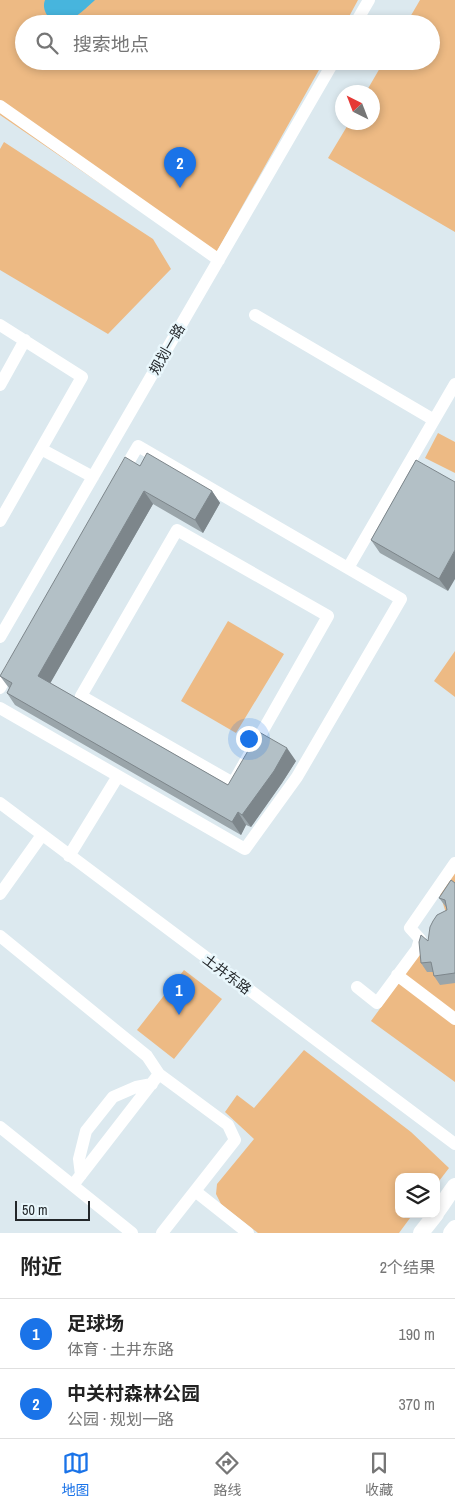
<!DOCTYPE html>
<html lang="zh">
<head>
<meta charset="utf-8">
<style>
	:root { --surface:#fff; --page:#f2f2f2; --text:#222; --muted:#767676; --line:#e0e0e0; --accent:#1a73e8 }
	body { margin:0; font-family:"Archivo Narrow","Noto Sans SC",sans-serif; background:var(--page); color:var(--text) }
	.controls { position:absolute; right:15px; bottom:15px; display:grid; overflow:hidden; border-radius:10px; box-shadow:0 2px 8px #0003 }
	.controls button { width:45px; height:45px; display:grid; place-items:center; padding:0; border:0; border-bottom:1px solid var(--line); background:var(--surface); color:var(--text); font:25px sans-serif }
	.compass { position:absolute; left:335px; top:85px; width:45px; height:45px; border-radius:50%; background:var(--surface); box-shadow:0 2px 8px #0003; rotate:318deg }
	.scale { position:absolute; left:15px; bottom:12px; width:75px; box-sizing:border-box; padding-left:5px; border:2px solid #23272a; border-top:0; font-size:14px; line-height:18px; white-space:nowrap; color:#23272a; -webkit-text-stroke:4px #e9f7fc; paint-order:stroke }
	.you { position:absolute; left:248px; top:738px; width:18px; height:18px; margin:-12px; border:4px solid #fff; border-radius:50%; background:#1a73e8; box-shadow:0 0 0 8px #1a73e833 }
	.badge { display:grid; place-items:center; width:32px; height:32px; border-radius:50%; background:var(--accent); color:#fff; font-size:16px; font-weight:700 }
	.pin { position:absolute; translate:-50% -41px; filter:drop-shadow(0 1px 2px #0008) }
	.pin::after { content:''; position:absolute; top:26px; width:18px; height:15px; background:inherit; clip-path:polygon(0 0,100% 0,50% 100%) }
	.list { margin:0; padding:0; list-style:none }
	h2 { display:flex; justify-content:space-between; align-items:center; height:65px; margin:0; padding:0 20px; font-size:21px }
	h2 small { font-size:16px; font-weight:400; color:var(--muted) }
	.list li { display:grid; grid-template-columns:32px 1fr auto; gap:15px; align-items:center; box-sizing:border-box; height:70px; padding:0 20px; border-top:1px solid var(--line) }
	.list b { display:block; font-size:19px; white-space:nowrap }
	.list p { margin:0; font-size:16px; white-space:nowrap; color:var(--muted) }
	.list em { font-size:16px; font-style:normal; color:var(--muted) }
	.icon { flex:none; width:28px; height:28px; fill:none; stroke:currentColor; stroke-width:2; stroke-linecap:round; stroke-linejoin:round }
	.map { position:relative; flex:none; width:455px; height:1233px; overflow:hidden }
	.search { position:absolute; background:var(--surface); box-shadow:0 2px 8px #0003; left:15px; right:15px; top:15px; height:55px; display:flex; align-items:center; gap:12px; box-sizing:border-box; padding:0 18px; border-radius:28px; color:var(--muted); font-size:19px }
	.sheet { height:205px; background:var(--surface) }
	nav { display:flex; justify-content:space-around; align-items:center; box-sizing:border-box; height:70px; border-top:1px solid var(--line); background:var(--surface); font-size:14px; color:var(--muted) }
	nav a { display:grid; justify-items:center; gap:2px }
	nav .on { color:var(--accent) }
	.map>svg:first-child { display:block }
	.green { fill:#edba84 }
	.water { fill:#47b5dd }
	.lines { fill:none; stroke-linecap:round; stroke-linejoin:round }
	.minor { stroke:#fff; stroke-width:12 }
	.major { stroke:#fff; stroke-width:16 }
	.wall { fill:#9aa5aa }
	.shaded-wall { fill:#7d868b }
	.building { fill:#b3c0c6; stroke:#7d868b }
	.labels { text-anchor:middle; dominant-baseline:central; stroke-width:5; stroke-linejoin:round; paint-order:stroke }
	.street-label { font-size:14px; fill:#23272a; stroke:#e9f7fc }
</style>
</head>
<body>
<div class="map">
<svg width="455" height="1233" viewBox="0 0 455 1233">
	<rect width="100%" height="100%" fill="#dce9ef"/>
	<!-- green -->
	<path class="green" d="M0,0H358L345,24H24V61H324L212,260L0,115Z
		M420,0H455V232L328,158L349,123L372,122V92H366L384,61H431V24H406Z
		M4,142L153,239L171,269L108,334L0,270V149Z
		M438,433L455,442V473L425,458Z
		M228,621L284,654L236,733L181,701Z
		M455,651V697L434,681Z
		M455,868V1082L371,1021L447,916L439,891Z
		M184,970L222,999L174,1059L137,1030Z
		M304,1050L411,1132L449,1168L436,1185V1177H399V1214H413L399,1233H258L221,1204L216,1194L217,1184L254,1139L225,1112L237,1095L254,1108Z"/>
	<!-- water -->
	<path class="water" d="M45,0H95C84,10 60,35 47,15C44,10 43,5 45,0Z"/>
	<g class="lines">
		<!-- minor -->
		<path class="minor" d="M355,24L369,0
			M0,106L219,260
			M255,315L434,420
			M0,325L82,377L0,521
			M0,385L25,340
			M41,449L93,477
			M177,530L328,616L233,783L81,696Z
			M348,568L455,384
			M0,637L334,61
			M0,688L12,666
			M0,708L245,849L297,777L401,599L138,446L122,473
			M0,803L455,1144
			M69,856L118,776
			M0,894L42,835
			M0,936L147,1056L159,1074
			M397,975L455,1019
			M357,987L377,1003L417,949L420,939L410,928L455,863
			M0,1127L132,1233
			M81,1175L79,1159L86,1131L113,1097L136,1087L152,1084
			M73,1185L159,1074L228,1125L235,1140L162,1233
			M195,1191L248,1233"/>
		<!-- major -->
		<path class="major" d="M436,1213C443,1204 448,1195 455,1186
			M421,1233L436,1214
			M451,1233L455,1228"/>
	</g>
	<!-- wall -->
	<path class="wall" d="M416,460L448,591L380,553L371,540Z
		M140,466L212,491L220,503L203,533L153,504L50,683L228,785L296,761L282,783L251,827L246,825L241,835L15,705L7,693L9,688L0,676Z
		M455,883V983L440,985L434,976L433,972H427L421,963L428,941L447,910L446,907L439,898Z"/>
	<!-- shaded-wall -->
	<path class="shaded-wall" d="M144,491L153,504L47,689L38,676Z
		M212,491L220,503L203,533L195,520Z
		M455,550V579L448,591L439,579Z
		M287,748L296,761L282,783L251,827L242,815Z
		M238,812L246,825L241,835L232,822Z"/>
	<!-- building -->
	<path class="building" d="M147,453L212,491L195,520L144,491L38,676L228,785L259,732L287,748L274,771L242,815L238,812L232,822L7,693L12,683L0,676L125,457L140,466Z
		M416,460L455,482V550L439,579L371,540Z
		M451,880L455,883V973L434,976L431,962L421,963L419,942L421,935L428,941L430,927L433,921L437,915L447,910L445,900L439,898Z"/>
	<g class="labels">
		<!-- street labels -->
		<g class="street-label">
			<text transform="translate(167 349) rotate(-60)">规划一路</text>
			<text transform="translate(227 974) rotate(37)">土井东路</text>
		</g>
	</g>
</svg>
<div class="controls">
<button><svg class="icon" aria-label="layers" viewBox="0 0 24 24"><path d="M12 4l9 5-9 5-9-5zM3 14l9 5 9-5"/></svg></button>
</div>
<svg class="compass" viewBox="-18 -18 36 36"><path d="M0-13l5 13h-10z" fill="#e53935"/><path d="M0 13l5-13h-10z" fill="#767676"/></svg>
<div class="scale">50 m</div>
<div class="you"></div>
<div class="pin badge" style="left:179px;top:1015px">1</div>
<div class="pin badge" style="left:180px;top:188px">2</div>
<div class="search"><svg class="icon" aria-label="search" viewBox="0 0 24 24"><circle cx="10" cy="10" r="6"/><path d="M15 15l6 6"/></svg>搜索地点</div>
</div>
<section class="sheet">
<h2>附近<small>2个结果</small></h2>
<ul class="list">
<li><span class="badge">1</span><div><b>足球场</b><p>体育 · 土井东路</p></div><em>190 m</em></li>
<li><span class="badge">2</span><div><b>中关村森林公园</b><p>公园 · 规划一路</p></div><em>370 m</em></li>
</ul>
</section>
<nav>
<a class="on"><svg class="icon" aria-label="map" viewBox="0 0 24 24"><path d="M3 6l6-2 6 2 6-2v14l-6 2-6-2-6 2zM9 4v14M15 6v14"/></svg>地图</a>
<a><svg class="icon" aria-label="directions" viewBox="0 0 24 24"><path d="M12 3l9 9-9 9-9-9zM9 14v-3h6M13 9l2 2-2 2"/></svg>路线</a>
<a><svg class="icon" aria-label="saved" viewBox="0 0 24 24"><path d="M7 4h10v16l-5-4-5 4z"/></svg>收藏</a>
</nav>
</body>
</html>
